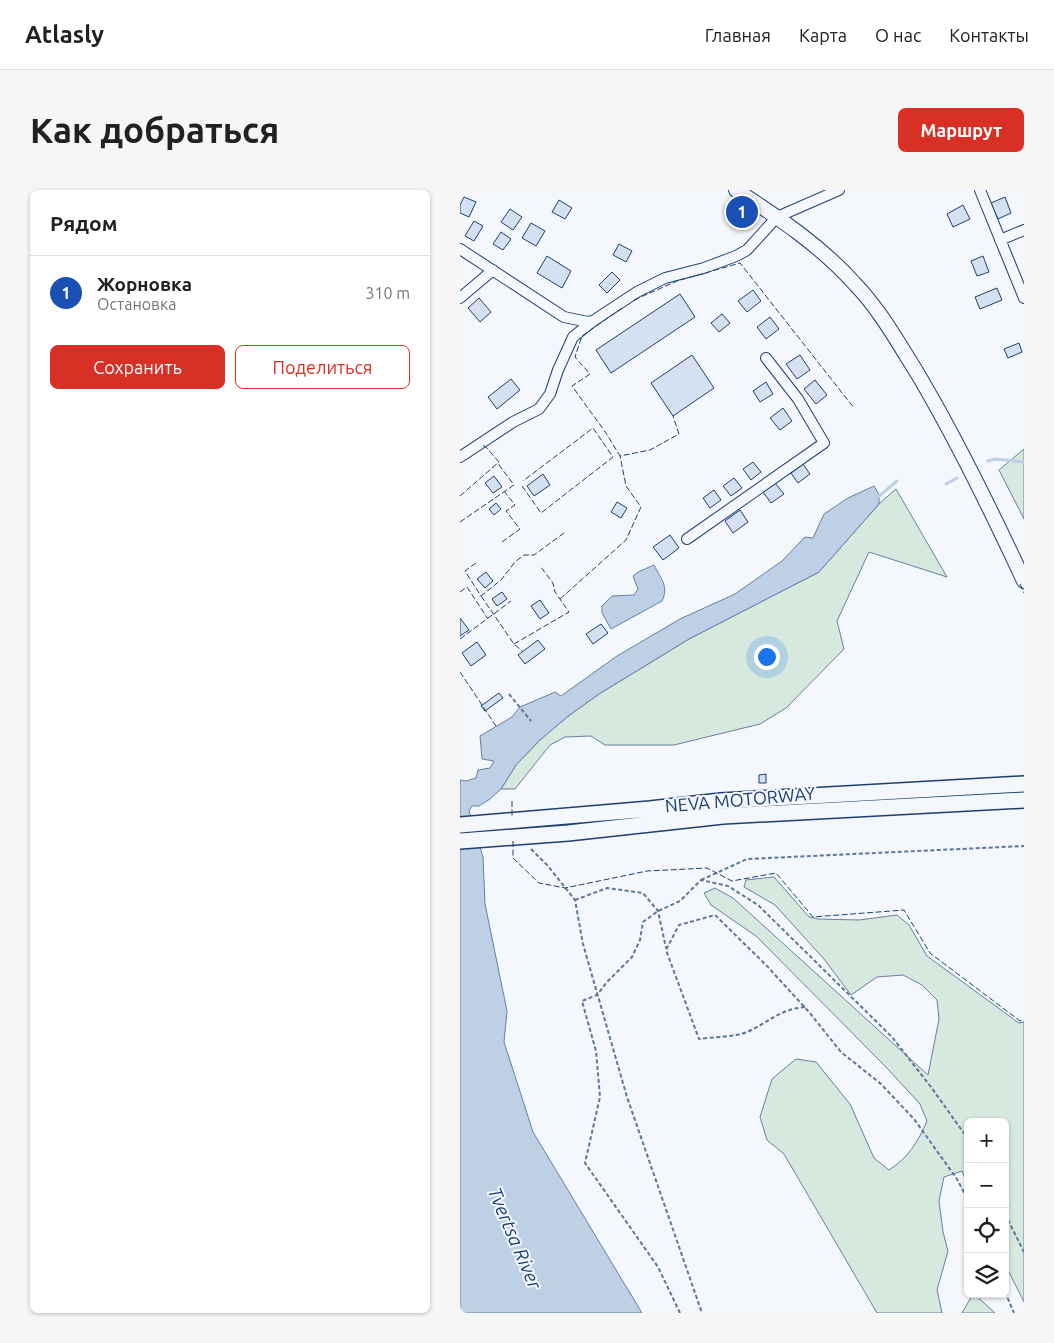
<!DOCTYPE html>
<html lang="ru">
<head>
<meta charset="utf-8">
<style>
	:root { --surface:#fff; --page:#f6f6f6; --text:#202124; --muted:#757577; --line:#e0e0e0; --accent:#d93025 }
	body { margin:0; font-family:Ubuntu,sans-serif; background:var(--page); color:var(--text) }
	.controls { position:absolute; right:15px; bottom:15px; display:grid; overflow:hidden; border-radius:8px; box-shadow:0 1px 4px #0004 }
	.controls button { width:45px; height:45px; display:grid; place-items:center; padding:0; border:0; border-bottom:1px solid var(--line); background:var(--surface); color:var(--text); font:25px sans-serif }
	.you { position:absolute; left:306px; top:466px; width:18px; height:18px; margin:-12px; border:4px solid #fff; border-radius:50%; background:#1a73e8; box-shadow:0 0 0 8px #1a73e833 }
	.badge { display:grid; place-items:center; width:32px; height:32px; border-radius:50%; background:var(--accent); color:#fff; font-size:16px; font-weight:700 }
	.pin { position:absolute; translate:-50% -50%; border:2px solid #fff; box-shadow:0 1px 5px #0006 }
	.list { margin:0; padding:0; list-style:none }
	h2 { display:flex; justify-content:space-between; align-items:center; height:65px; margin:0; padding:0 20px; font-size:21px }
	h2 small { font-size:16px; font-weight:400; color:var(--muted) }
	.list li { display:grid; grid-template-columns:32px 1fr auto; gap:15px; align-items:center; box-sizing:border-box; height:75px; padding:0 20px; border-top:1px solid var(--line) }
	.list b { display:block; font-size:19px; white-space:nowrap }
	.list p { margin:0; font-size:16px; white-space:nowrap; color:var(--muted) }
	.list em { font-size:16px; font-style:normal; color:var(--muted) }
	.actions { display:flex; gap:10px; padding:15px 20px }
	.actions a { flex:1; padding:11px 0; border:1px solid var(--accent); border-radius:8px; text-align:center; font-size:18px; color:var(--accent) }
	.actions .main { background:var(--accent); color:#fff }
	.icon { flex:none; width:28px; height:28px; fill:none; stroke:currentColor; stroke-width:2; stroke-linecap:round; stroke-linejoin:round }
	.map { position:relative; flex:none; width:564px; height:1123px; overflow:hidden; border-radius:8px }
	header { display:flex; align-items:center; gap:30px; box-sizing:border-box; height:70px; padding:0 25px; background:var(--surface); border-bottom:1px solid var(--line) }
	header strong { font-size:24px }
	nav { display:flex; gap:28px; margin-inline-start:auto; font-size:18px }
	.intro { display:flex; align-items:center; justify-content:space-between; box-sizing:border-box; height:120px; padding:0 30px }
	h1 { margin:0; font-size:35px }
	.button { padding:12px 22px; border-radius:8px; background:var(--accent); color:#fff; font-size:18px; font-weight:700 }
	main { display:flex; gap:30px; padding:0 30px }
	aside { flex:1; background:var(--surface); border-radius:8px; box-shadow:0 1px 4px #0004 }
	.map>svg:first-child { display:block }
	.green { fill:#d7e8df; stroke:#687fa3 }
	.water { fill:#bed0e5; stroke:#687fa3 }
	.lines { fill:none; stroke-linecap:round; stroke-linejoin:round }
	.stream { stroke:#bed0e5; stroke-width:3 }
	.building { fill:#d5e0f0; stroke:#1d3f73 }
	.minor-casing { stroke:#1d3f73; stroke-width:12 }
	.major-casing { stroke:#1d3f73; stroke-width:16 }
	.highway-casing { stroke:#1d3f73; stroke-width:18 }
	.path { stroke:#5e769c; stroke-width:2; stroke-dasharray:4 2.5; stroke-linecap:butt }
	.minor { stroke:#f4f7fb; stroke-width:10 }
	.major { stroke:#f4f7fb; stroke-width:14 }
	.highway { stroke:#f4f7fb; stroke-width:15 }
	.fence { stroke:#1d3f73; stroke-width:1; stroke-dasharray:6 2.5; stroke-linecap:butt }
	.labels { text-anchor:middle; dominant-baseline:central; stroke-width:4; stroke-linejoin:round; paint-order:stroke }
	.street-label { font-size:18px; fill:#1d3f73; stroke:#f4f7fb }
	.water-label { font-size:19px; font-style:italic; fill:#1d3f73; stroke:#f4f7fb }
</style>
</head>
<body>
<header>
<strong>Atlasly</strong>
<nav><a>Главная</a><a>Карта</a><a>О нас</a><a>Контакты</a></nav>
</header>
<div class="intro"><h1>Как добраться</h1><a class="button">Маршрут</a></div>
<main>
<aside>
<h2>Рядом<small></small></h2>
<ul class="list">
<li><span class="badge" style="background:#1a4fb4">1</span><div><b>Жорновка</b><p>Остановка</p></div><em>310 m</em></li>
</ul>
<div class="actions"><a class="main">Сохранить</a><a>Поделиться</a></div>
</aside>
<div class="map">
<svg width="564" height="1123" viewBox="0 0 564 1123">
	<rect width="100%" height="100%" fill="#f4f7fb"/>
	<!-- green -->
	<path class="green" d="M564,259V329L539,280Z
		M436,299L487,387L409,362L377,431L384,459L326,518L300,534L214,555H145L131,546L105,547L90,555L55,599H41L56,575L80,550L107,527L139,504L229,449L359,382L419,314Z
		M314,687L349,727L358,729L399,730L437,725L449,735L467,766L559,833L564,832V1112L545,1074V932H508V995L502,981L484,987L479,1011L483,1042L488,1061L477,1100L482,1123H417L324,964L307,950L300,927L312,889L336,869L356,872L390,914L414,968L429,980C448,968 458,952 467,931L460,914L425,876L296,746L251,715L244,703L255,698L273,708L468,885L479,829L477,810L462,795L443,785L417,787L391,805L364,769L315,715L284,697L286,690Z
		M513,1104H514L535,1123H502Z"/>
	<!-- water -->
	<path class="water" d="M414,296L419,305V314L359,382L229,449L139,504L107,527L80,550L56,575L41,599L30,609L19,616H12L9,621L23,667L25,714L47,821L44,852L73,942L182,1123H0V590L6,591L16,588L18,580L30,578L34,571L22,569L20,546L52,527L60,517L95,502L101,506L157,466L220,429L275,404L322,371L345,347L353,348L364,324L388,308Z
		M194,375C201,389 209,396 202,411L151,439L142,423V416L152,406L174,405L178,399L173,386L180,381Z"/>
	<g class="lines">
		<!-- stream -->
		<path class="stream" d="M528,271L535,269L564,272
			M486,294L497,288
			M418,307L437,291"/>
	</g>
	<!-- building -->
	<path class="building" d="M4,7L16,12L9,27L0,23V15Z
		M545,7L551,23L538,29L531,13Z
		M99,10L112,18L105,29L92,22Z
		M503,15L510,29L493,37L487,24Z
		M50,19L62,27L53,40L41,32Z
		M14,31L23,36L14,51L5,46Z
		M71,33L85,41L76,56L62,48Z
		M41,42L51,49L43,60L33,54Z
		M159,54L172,61L166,72L153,65Z
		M87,66L111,81L102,98L77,83Z
		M523,66L529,82L517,86L511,71Z
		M152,82L160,90L147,103L139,95Z
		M537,98L542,110L520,119L515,107Z
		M293,100L301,111L287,122L278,111Z
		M220,104L235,127L151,183L136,160Z
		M19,108L31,122L20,132L8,118Z
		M262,124L270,133L259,142L251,133Z
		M310,127L319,139L306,149L297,137Z
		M559,153L562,162L548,168L544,159Z
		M232,165L254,198L213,226L191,193Z
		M340,165L350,180L337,189L326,174Z
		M51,189L60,200L37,219L28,207Z
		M355,190L367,205L356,214L344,199Z
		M306,192L313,204L300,212L293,201Z
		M323,218L332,231L320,240L310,228Z
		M293,272L301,282L291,290L283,279Z
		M343,274L350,284L338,293L331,283Z
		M83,284L90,295L74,306L67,296Z
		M34,286L42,297L33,303L25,293Z
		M274,288L282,298L271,306L263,296Z
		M315,293L324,304L311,313L303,302Z
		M254,300L261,310L250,318L243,308Z
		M157,312L167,318L161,328L151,322Z
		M36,313L41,319L34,325L29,319Z
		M280,320L288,332L273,343L265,331Z
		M210,345L219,358L203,370L193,357Z
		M26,382L33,391L25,398L17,389Z
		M42,402L47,409L37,416L32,409Z
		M80,410L89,423L80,429L71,416Z
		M0,428L9,440L0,446Z
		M141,434L148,443L133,454L126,444Z
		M78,450L85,459L65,474L58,465Z
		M17,452L26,465L11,476L2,463Z
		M39,503L43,508L25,521L21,516Z
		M306,584V593H299V585Z"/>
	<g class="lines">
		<defs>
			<path id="minor" d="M520,0L564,108
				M540,50L564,40
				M0,59L104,127L128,132L133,131
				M0,108L33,80
				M0,267L53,232L79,219L90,204L98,180L113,147L133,131L177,102L205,88L244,78L276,66L287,60L317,27L379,0
				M227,349L364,253L338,209L306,168"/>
			<path id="major" d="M276,0C319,28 361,56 395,94C420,120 437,151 456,181C496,248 531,320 564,391"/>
			<path id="highway" d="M0,635L190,619L261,611L564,594
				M0,651L108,643L263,626L564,610"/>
		</defs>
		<!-- minor casing -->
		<use href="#minor" class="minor-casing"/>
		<!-- major casing -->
		<use href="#major" class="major-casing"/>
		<!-- highway casing -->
		<use href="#highway" class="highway-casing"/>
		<!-- path -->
		<path class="path" d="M49,504L71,531
			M71,659L88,676L115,710L123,754L167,907L242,1123
			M241,690L287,669L564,656
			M115,710L147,698L183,703L198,721L206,758
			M345,817C317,820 310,832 287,842C275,847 253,847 239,849L206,760L219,735L255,725L306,775L349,822L381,862L421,894L454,929L497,989L508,1010
			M545,1024L564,1062
			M545,1102L554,1123
			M220,1123L198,1077L125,973L140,907L136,861L122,811L137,805L147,792L172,767L180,750L183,732L198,721L220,711L241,690L268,696L298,715L432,847L471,897L508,949"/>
		<!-- minor -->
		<use href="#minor" class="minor"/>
		<!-- major -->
		<use href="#major" class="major"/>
		<!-- highway -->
		<use href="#highway" class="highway"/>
		<!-- fence -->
		<path class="fence" d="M174,110L217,91L280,73L394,218
			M162,118L122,146L115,167L130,184L112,196L146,243L160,266L190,260L219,244L213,226
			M62,296L81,323L153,267L133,238L63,291
			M0,306L39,272
			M0,332L54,295L39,275V272L25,256H23
			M42,352L60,339L46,321L55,315L44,301
			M16,373L5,381L21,406L41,390L55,372L64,365H74L104,343
			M560,394L564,403
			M0,402L7,397L28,429
			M21,406L54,454L62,461
			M100,409L166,350L181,317L166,296L160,266
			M0,449L51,411
			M54,454L109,422L95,402L93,393L80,376
			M0,482L36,536
			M52,611V628
			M53,651V668L79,693L105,698L187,681L247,678L272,691L316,683L353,727L444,720L470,763L560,831L564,830"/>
	</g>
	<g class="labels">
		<!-- street labels -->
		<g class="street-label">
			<text transform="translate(280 609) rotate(-5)">NEVA MOTORWAY</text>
		</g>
		<!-- water labels -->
		<g class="water-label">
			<text transform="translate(55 1048) rotate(67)">Tvertsa River</text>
		</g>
	</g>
</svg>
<div class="controls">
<button>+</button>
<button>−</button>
<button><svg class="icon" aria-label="locate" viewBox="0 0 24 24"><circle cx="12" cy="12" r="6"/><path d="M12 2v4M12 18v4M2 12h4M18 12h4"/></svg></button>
<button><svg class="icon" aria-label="layers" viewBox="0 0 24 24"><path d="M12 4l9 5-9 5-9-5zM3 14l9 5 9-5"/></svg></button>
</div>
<div class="you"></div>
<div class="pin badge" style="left:282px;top:22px;background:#1a4fb4">1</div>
</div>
</main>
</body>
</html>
